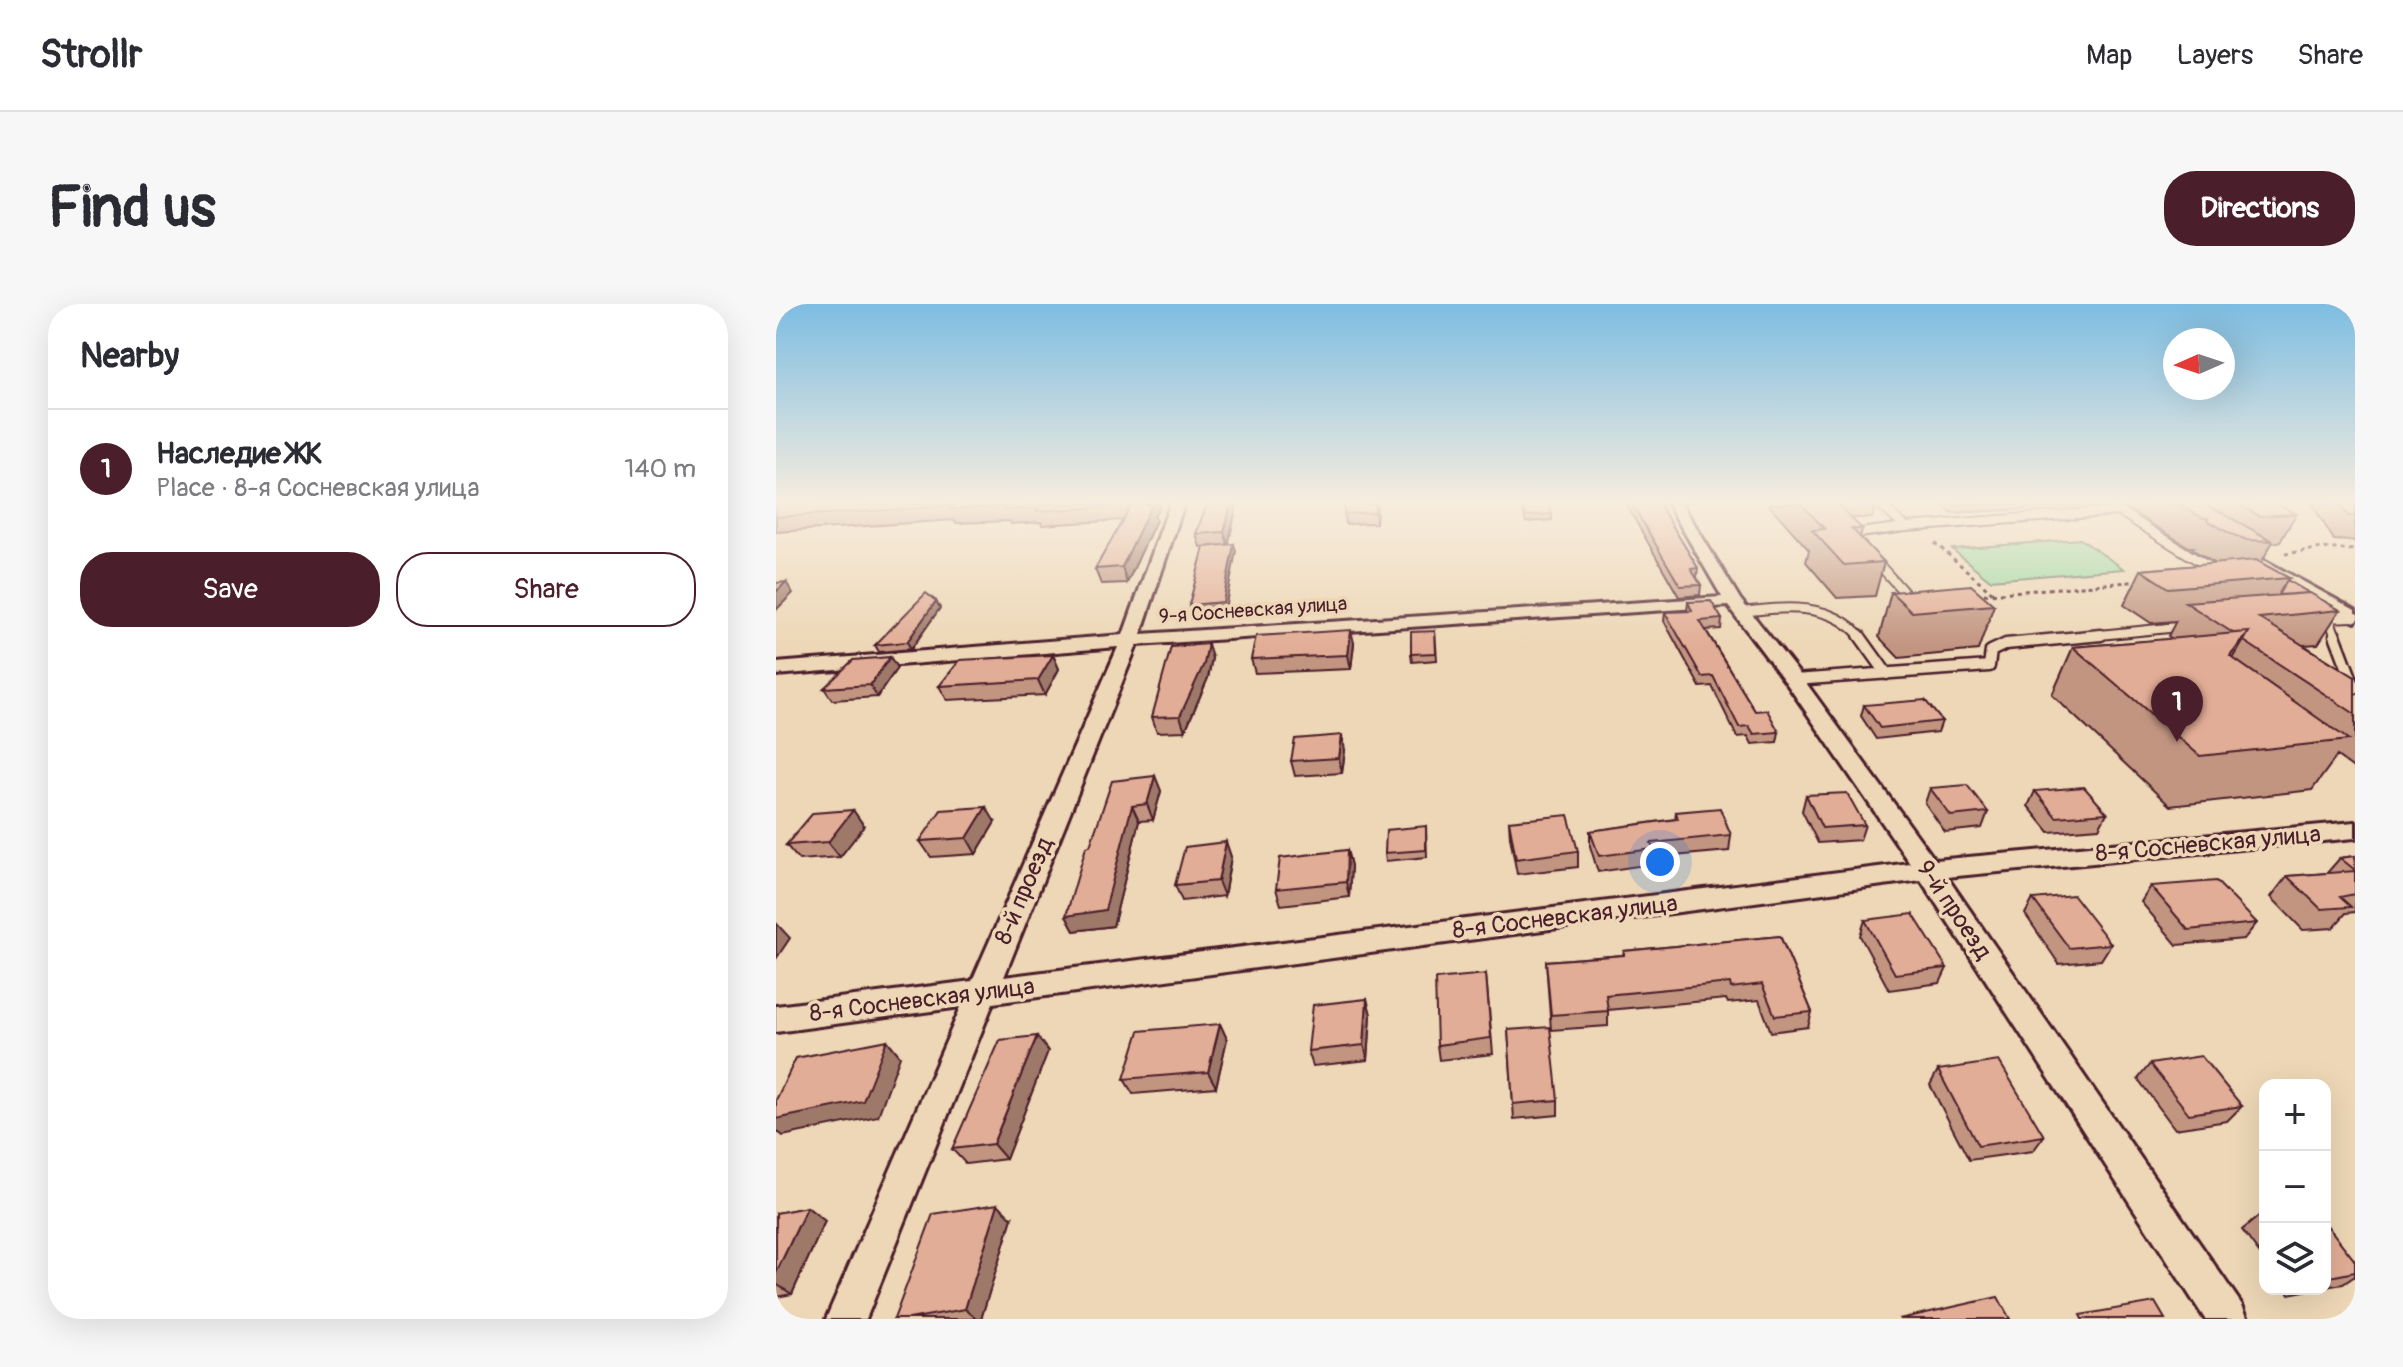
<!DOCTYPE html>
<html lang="en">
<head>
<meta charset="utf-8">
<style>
	:root { --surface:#fff; --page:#f7f7f7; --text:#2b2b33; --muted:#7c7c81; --line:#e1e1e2; --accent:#4a1f2b }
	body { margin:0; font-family:Pangolin,sans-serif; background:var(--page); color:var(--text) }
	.controls { position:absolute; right:24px; bottom:24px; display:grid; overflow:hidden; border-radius:16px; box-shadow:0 8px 32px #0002 }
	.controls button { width:72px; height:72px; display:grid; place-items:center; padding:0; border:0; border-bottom:2px solid var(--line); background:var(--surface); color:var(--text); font:40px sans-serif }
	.compass { position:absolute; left:1387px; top:24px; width:72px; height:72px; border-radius:50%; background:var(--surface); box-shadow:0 8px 32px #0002; rotate:267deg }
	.you { position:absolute; left:884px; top:558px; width:28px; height:28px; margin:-20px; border:6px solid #fff; border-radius:50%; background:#1a73e8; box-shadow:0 0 0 12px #1a73e833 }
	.badge { display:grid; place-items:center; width:52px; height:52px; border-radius:50%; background:var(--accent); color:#fff; font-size:26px; font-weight:700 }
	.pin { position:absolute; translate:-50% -66px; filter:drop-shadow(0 2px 4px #0008) }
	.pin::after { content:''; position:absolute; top:42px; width:28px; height:24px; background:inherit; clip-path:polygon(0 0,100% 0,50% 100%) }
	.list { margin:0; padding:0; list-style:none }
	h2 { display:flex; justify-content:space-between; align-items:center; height:104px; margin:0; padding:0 32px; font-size:34px }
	h2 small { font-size:26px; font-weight:400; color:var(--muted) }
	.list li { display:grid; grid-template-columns:52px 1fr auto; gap:24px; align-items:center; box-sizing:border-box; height:120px; padding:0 32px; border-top:2px solid var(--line) }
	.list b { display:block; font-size:30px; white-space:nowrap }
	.list p { margin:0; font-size:26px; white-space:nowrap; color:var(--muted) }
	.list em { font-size:26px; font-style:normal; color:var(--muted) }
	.actions { display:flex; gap:16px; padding:24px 32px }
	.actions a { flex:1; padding:18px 0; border:2px solid var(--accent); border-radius:32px; text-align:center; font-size:28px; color:var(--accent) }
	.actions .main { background:var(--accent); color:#fff }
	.icon { flex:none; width:44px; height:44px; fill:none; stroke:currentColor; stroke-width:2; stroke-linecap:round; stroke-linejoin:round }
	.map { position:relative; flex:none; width:1579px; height:1015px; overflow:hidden; border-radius:32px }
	header { display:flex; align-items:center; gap:48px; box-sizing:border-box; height:112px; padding:0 40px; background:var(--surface); border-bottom:2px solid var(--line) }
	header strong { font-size:38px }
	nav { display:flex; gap:44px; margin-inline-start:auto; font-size:28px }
	.intro { display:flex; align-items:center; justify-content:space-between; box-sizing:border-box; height:192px; padding:0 48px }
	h1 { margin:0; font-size:56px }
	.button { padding:20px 36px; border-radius:32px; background:var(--accent); color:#fff; font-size:28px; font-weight:700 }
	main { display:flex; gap:48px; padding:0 48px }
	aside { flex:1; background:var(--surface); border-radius:32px; box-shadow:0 8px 32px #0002 }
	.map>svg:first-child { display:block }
	.green { fill:#9edaa2; stroke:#747c66; stroke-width:2 }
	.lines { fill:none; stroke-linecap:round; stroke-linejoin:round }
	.lane-far1-casing { stroke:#4a1f2b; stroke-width:12 }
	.lane-casing { stroke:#4a1f2b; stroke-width:15 }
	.street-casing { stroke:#4a1f2b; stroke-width:6 }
	.path { stroke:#4a1f2b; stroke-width:3; stroke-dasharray:4 4; stroke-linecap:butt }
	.lane-far1 { stroke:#edd7b6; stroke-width:8 }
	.lane { stroke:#edd7b6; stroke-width:10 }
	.street { fill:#edd7b6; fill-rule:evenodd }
	.wall { fill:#c29581; stroke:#4a1f2b; stroke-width:2 }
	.shaded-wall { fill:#9e7969; stroke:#4a1f2b; stroke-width:2 }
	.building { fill:#e2ad96; stroke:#4a1f2b; stroke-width:2 }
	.labels { text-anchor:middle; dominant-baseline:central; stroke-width:7; stroke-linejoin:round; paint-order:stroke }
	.far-street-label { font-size:20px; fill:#4a1f2b; stroke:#edd7b6 }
	.street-label { font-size:24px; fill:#4a1f2b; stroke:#edd7b6 }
</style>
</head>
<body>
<header>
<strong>Strollr</strong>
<nav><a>Map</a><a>Layers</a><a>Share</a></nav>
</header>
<div class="intro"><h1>Find us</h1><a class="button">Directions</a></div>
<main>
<aside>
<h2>Nearby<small></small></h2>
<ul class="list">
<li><span class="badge">1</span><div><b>Наследие ЖК</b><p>Place · 8-я Сосневская улица</p></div><em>140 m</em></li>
</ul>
<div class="actions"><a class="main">Save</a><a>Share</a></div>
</aside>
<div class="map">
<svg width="1579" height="1015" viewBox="0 0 1579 1015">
	<rect width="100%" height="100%" fill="#edd7b6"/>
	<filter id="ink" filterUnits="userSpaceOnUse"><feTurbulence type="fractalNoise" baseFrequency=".0125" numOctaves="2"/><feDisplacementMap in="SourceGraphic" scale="16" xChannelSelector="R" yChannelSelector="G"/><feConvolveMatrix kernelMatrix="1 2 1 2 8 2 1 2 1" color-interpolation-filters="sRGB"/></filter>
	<g filter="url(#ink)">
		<!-- green -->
		<path class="green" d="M1304,235L1348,265L1214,276L1176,245Z"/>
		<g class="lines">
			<defs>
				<path id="lane-far1" d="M1130,223L1343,207L1441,268
					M1079,235L1075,230L1130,223L1103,200
					M1097,254L1135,296
					M965,308C1007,303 1055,297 1085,333
					M1546,314L1579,313
					M1553,314L1560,333
					M1304,333L1412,322"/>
				<path id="lane" d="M1083,331L1111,370
					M1559,331L1579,384
					M1018,376L1213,362L1215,347L1230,340L1325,331"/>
				<path id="street" d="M394,200H408L365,330L946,293L892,200H906L964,295L1025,372L1159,556L1579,518V534L1171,573L1466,1001L1472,1015H1429L1145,576L217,699L90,1015H50L185,703L0,728V702L196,677L342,343L0,371V359L347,331ZM952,302L1011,380L1134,559L228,673L361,341Z
					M1484,254L1579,306V318L1478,262L1476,259Z"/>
			</defs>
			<!-- lane-far1 casing -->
			<use href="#lane-far1" class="lane-far1-casing"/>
			<!-- lane casing -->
			<use href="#lane" class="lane-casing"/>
			<!-- street casing -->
			<use href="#street" class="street-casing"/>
			<!-- path -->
			<path class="path" d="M1159,239L1217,289
				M1509,250L1546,244L1579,246
				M1200,291L1365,277"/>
			<!-- lane-far1 -->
			<use href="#lane-far1" class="lane-far1"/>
			<!-- lane -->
			<use href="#lane" class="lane"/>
			<!-- street -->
			<use href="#street" class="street"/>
		</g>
		<!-- wall -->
		<path class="wall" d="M0,200H385L378,212L380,216L351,279L325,280L319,265L347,216L266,221L265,218L235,220L234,217L180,219L179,216L0,228Z
			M431,200H461L452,241L424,243L420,230Z
			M601,200L600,219L569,220L568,210Z
			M745,200H772L776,210V216L750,218Z
			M850,200H883L922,264L921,274L925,281L924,291L903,293Z
			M992,200H1100L1096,214H1075L1086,225L1084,234L1108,258L1099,292L1061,294L1030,258L1033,246Z
			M1165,200H1502L1520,210L1504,238L1496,239L1485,259L1513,274L1511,276L1533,289L1564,306L1542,340L1528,341L1579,373V465L1561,452L1536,486L1394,502L1276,391L1297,343L1396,335L1392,332L1400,317L1375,319L1348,301L1365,266L1439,260L1416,245L1418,243H1413L1343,200L1176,209Z
			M1536,200H1579V237L1558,236Z
			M1115,288L1218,301L1202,346L1123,354L1103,333Z
			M912,298L946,315L945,325L930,326L979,407L1003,428L1001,438L976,440L972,432L961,433L936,382L924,383L888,317L889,308H911Z
			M164,304L135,345L103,348L99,341Z
			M659,327L661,356L636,358L635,350Z
			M578,339L575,365L479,369L475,355Z
			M277,351L283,365L269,391L171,396L163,382Z
			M114,353L121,364L101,393L56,396L48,384Z
			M436,354L432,374L409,427L381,428L376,413Z
			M1088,401L1166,417L1162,428L1100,435L1085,412Z
			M569,446L566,469L519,472L515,457Z
			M379,472L385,487L377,516L363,517L337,622L298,627L290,612L314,542Z
			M1154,484L1212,508L1206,524L1169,528L1149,499Z
			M1259,487L1331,509L1323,524L1273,528L1252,502Z
			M1030,491L1089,521L1084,536L1042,539L1026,507Z
			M77,506L88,522L64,553L23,556L10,541Z
			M900,508L955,531L953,547L876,554V560L822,568L814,542V527L899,515Z
			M733,517L802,547V563L741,570L734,533Z
			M219,518L200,550L155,553L144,537Z
			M650,522L651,553L610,557L609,549Z
			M450,538L455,553L448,592L406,597L399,581Z
			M571,546L575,562L573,593L505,601L500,585Z
			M1579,552V608L1570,609L1557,624L1527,626L1495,593L1511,572L1551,569L1564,554Z
			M1375,582L1481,619L1468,635L1401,641L1365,598Z
			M1257,595L1335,640L1325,656L1283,660L1249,610Z
			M1089,616L1171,664L1164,679L1113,686L1084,632Z
			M1004,632L1036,708L1032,723L995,728L983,696L952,699L950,695L832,706V722L775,726L770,657L847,651L848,647Z
			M710,670L717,750L663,756L661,741Z
			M591,695L595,711L592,756L537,762L532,747Z
			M444,720L451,735L440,783L357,790L348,775Z
			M732,726L782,796V811L738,815Z
			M272,747L230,855L190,860L176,845Z
			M1374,760L1466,802L1451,817L1399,825L1362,775Z
			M1162,766L1268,832L1257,847L1193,856L1154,781Z
			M31,903L49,917L16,990L0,993V909Z
			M1489,911V957L1466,926L1483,912Z
			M236,914L205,1015H118Z
			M1549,919L1579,957V972L1567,980L1549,983Z
			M1510,985H1539L1513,990Z"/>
		<!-- shaded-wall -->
		<path class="shaded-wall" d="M372,200H385L378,212L380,216L351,279L346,263Z
			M455,200H461L452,241L448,228Z
			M599,200H601L600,219L599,208Z
			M458,240L460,247L449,305L415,308L413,301Z
			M10,278L17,289L0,306V288Z
			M160,297L164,304L135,345L131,338Z
			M575,326L578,339L575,365L572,351Z
			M1473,328L1445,375L1454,352Z
			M432,340L436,354L432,374L409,427L404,412Z
			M277,351L283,365L269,391L262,376Z
			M114,353L121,364L101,393L94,381Z
			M566,431L569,446L566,469L563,454Z
			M379,472L385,487L377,516L371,500Z
			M356,502L363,517L337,622L298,627L290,612Z
			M210,503L219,518L200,550L191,534Z
			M77,506L88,522L64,553L52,538Z
			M450,538L455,553L448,592L442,577Z
			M571,546L575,562L573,593L570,578Z
			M0,619L14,634L0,655Z
			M591,695L595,711L592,756L588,741Z
			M444,720L451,735L440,783L432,768Z
			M261,732L272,747L230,855L217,840Z
			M111,736L124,752L102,812L7,832L0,826V815Z
			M222,900L236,914L205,1015H201L189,1005Z
			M31,903L49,917L16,990L0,980V969Z"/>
		<!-- building -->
		<path class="building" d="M0,200H372L375,202L346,263L319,265L355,201L261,207L263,204L229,206L231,203L174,205L177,202L0,213Z
			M431,200H455L448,228L420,230Z
			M569,200H599V208L568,210Z
			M746,200H772L776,210L750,212Z
			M856,200H883L922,264L915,265L925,281L904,282Z
			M1025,200H1061L1086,225H1076L1108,258L1068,261L1036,226L1049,225Z
			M1402,200H1429L1497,237L1471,236L1455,230L1431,216L1432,214H1427Z
			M1461,200H1502L1520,210L1483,212Z
			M1564,200H1579V212H1572Z
			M458,240L447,298L413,301L428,243Z
			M1480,256L1513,274L1392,284L1365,266Z
			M1511,276L1533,289L1502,291Z
			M10,278L0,288V279Z
			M1195,281L1218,301L1136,308L1115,288Z
			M150,289L160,297L131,338L99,341Z
			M1534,289L1564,306L1483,314L1579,373V410L1468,337L1473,328L1457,329L1409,298Z
			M935,297L946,315L924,317L979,407L991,406L1003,428L978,430L973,422L963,423L937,372L926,373L889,308L916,307L912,298Z
			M575,326L572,351L475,355L480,332Z
			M659,327L660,349L635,350V328Z
			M1473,328L1454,352L1573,436L1424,452L1297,343Z
			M432,340L428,360L404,412L376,413L395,343Z
			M277,351L262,376L163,382L184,356Z
			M114,353L94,381L48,384L77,356Z
			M1149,396L1166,417L1104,424L1088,401Z
			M566,431L563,454L515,457L519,435Z
			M379,472L371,500L356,502L329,606L290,612L310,543L314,542L336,477Z
			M1191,481L1212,508L1175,512L1154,484Z
			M1308,483L1331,509L1280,513L1259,487Z
			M1071,489L1089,521L1046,524L1030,491Z
			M210,503L191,534L144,537L165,506Z
			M944,504L955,531L875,539L877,545L823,552L814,527L902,515L900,508Z
			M77,506L52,538L10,541L37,509Z
			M792,511L802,547L740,555L733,517Z
			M650,522V546L609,549L610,526Z
			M450,538L442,577L399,581L409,543Z
			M571,546L570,578L500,585L504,554Z
			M1579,552V566L1564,554Z
			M1579,567V590L1564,593L1575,603L1545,605L1511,572Z
			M1440,577L1481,619L1412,626L1375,582Z
			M1297,591L1335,640L1293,644L1257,595Z
			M1137,610L1171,664L1119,670L1089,616Z
			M1004,632L1036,708L999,712L986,680L955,684L954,679L830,691L832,707L775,711L770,657L848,651V647Z
			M710,670L715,734L661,741L659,675Z
			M591,695L588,741L532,747L537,701Z
			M444,720L432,768L348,775L363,727Z
			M774,723L782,796L737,800L732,726Z
			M261,732L217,840L176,845L224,736Z
			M111,736L87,797L0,815V796L20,754Z
			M1425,752L1466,802L1413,810L1374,760Z
			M1223,757L1268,832L1202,842L1162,766Z
			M222,900L189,1005L133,1015H118L157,910Z
			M31,903L0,969V909Z
			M1489,911V920L1483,912Z
			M1549,919L1579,957V968L1549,974Z
			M1222,993L1234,1015H1123Z
			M1379,998L1389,1015H1306L1304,1011Z"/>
	</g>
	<!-- sky -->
	<linearGradient id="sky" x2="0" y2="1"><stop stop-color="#7dbde2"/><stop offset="0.58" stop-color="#f7edde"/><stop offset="1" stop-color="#f7edde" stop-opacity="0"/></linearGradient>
	<rect width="1579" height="342" fill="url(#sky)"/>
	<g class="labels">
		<!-- far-street labels -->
		<g class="far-street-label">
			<text transform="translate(477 306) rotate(-4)">9-я Сосневская улица</text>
		</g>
		<!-- street labels -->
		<g class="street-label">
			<text transform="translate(1432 540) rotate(-5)">8-я Сосневская улица</text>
			<text transform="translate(248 587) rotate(-67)">8-й проезд</text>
			<text transform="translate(1178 606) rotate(56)">9-й проезд</text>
			<text transform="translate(789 613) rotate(-7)">8-я Сосневская улица</text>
			<text transform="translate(146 696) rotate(-7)">8-я Сосневская улица</text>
		</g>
	</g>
</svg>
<div class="controls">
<button>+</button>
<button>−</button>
<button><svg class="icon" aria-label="layers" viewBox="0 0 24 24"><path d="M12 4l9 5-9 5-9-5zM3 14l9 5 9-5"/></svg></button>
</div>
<svg class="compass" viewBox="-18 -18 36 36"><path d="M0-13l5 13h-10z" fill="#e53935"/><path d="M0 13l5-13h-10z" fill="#7c7c81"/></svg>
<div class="you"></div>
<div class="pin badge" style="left:1401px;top:438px">1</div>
</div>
</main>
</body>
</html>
